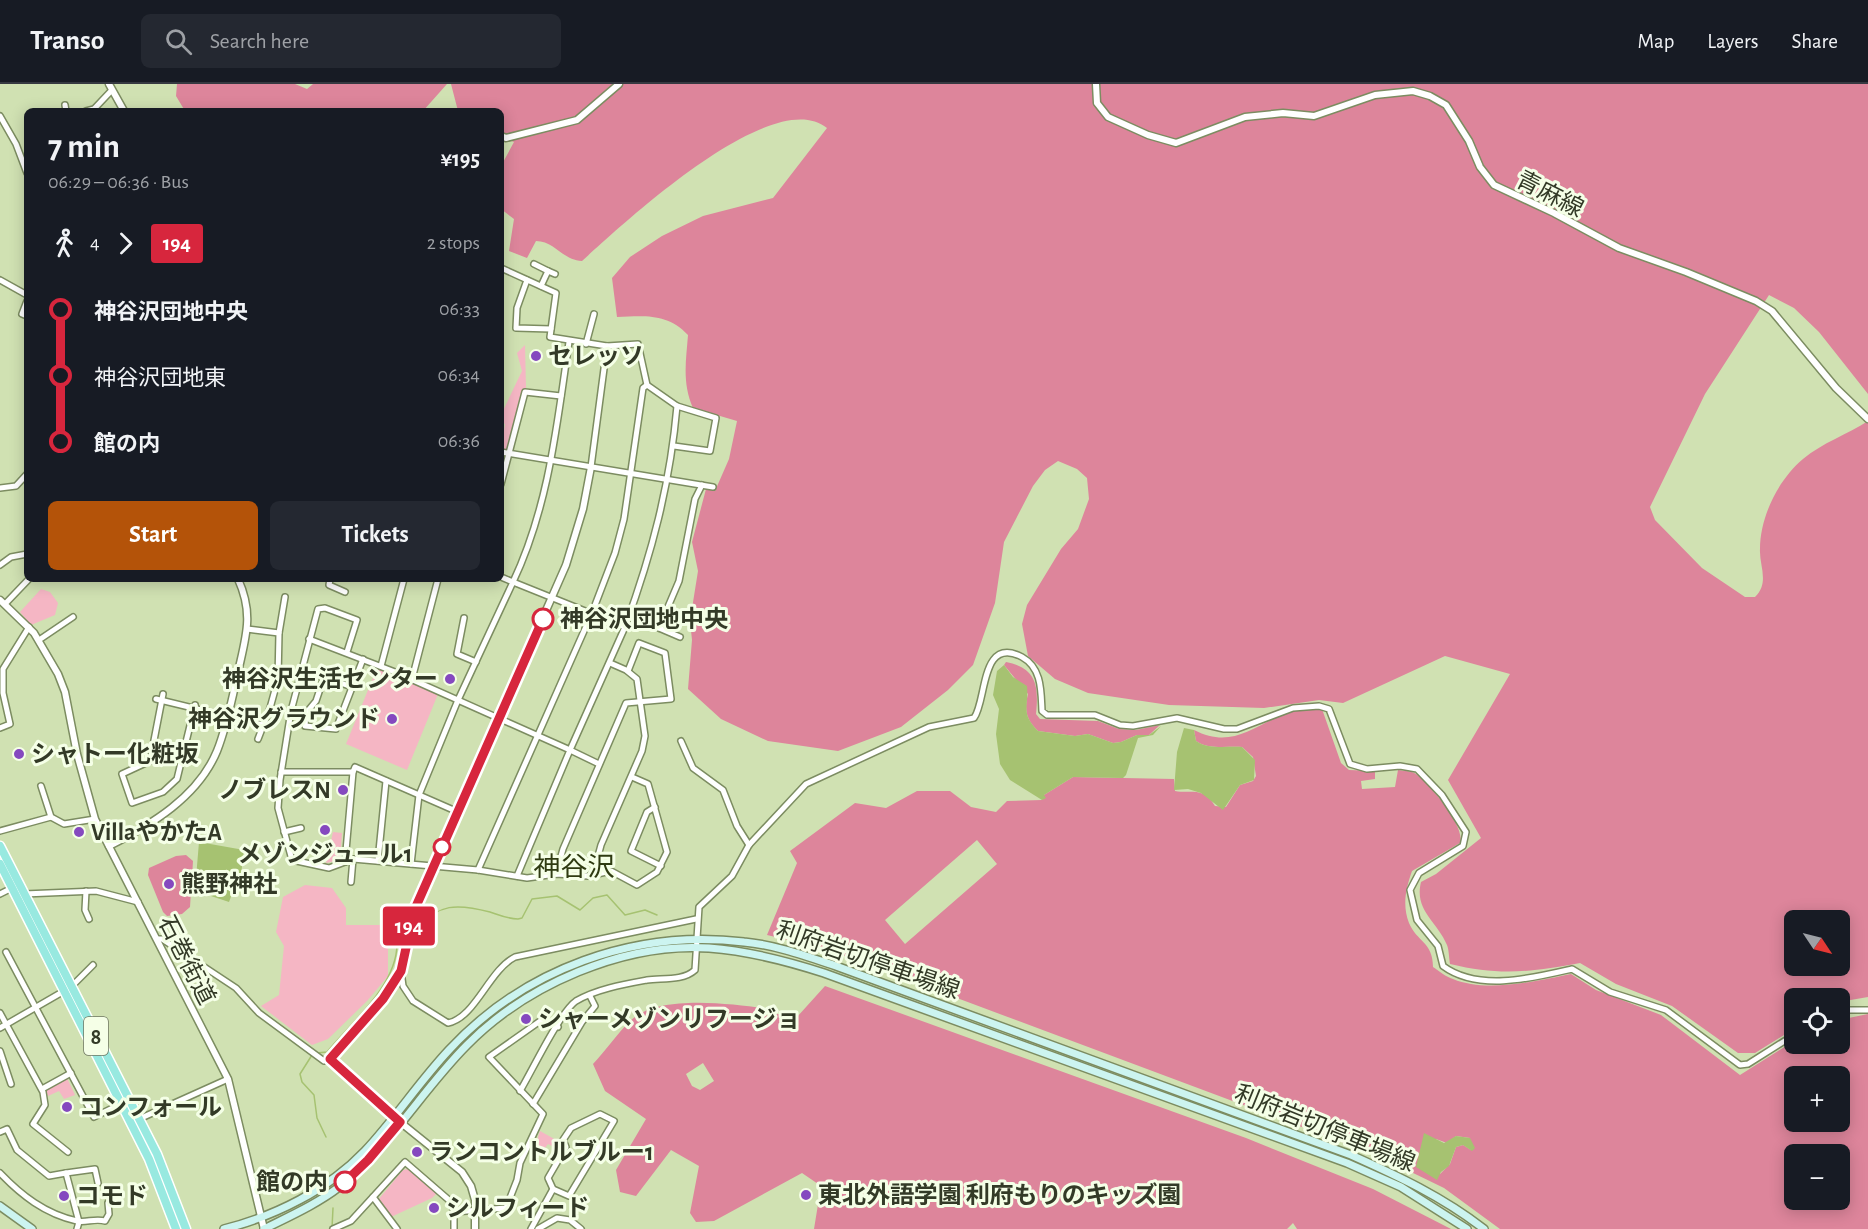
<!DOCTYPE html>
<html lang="en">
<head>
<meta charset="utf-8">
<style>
	:root { --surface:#171b24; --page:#242831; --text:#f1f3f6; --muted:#9ea1a6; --line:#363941; --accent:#b45309 }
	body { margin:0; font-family:"Alegreya Sans","Noto Sans JP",sans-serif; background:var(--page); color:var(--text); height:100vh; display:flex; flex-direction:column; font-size:22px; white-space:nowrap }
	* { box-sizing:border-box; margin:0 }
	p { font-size:20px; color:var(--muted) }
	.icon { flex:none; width:33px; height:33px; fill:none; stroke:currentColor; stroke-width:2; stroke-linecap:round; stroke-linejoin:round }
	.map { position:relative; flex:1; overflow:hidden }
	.side { position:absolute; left:24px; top:24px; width:480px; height:474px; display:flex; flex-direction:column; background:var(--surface); border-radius:9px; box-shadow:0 3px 15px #0003 }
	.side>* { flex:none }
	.badge { padding:0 12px; border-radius:4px; font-size:21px; line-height:39px }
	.needle { width:39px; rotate:125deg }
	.controls { position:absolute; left:1784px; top:826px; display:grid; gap:12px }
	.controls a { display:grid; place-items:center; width:66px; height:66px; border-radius:9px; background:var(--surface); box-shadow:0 3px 15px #0003; font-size:30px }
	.map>.badge { position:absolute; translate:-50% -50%; box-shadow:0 0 0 3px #fff }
	.legs { display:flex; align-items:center; gap:9px; height:66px; padding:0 24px; font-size:20px }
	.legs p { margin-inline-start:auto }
	.overview { display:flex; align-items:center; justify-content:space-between; height:102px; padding:0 24px }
	h1 { font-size:33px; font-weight:700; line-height:45px }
	.cta { display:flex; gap:12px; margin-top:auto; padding:12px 24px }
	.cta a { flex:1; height:69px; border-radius:9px; background:var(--accent); color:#fff; font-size:24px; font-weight:700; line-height:69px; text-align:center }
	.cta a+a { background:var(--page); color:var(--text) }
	ul { padding:0 24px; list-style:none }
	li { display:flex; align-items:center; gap:21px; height:66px; font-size:22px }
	li i { display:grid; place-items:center; width:9px; height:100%; margin:0 8px; background:currentColor }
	li i::after { content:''; width:15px; height:15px; margin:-8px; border:4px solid; border-radius:50%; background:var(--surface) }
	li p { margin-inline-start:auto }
	li:first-child i { background:linear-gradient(#0000 50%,currentColor 0) }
	li:last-child i { background:linear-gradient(currentColor 50%,#0000 0) }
	header { display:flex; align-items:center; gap:36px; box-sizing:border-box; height:84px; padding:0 30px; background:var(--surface); border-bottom:2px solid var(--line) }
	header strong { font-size:28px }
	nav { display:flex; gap:33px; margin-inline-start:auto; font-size:21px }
	.search { width:420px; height:54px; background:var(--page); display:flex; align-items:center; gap:15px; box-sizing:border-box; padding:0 21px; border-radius:9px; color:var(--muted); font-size:22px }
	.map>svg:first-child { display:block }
</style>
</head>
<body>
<header>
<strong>Transo</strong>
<div class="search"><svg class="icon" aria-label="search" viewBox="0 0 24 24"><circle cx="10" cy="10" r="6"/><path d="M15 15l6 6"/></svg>Search here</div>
<nav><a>Map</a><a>Layers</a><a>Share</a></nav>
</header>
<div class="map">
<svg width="1868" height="1145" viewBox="0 0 1868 1145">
	<rect width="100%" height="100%" fill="#d0e1b2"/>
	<!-- green -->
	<g fill="#f5b6c4">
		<path d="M525 261 526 304 521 309 507 366 501 365 505 340 501 338V331L522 287 517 269Z"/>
		<path d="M41 505 50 508 58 519 55 531 31 541 20 528Z"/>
		<path d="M377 584 438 610 407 686 346 660Z"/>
		<path d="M333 748 342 749 340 776 326 779Z"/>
		<path d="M305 801 332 804 346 824V841H388V892L367 917 328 955 312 961 261 922 279 911 284 862 276 848 283 813Z"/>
		<path d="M67 994 75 1011 64 1015 59 1007 48 1012 46 1006Z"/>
		<path d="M540 1047 558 1057 560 1066 548 1060 539 1072H532Z"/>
		<path d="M408 1085 437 1109 432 1114 391 1133 378 1116 403 1086Z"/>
	</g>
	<!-- forest -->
	<g fill="#dd859b" fill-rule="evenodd">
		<path d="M177 0H295L307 5 313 0H447L423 27H185L176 12Z"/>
		<path d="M451 0H1868V310L1819 248 1794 224 1769 211 1705 310 1650 423 1655 436 1702 484 1745 513H1755C1770 498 1759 482 1760 465 1760 432 1779 395 1803 375 1822 359 1848 350 1868 337V913L1839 918V915H1794V945L1755 969H1738L1672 922 1616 900 1580 879C1530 888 1500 892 1450 880 1449 874 1449 866 1447 861 1437 837 1414 827 1421 798L1436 790 1481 754 1448 696 1510 590 1445 572 1343 619 1319 616 1264 624 1169 621 1088 609 1055 595 1028 572 1022 540 1027 521 1061 465 1078 445 1089 415 1087 394 1077 385 1058 377 1045 386 1033 402 1004 458 995 519 973 581 948 606 901 643 838 667 768 657 721 635 688 605 692 556 690 537 698 487 692 458 706 405 715 407 729 375 737 337 693 324C682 299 686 277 688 251 667 229 645 232 617 233L612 194 630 173 662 152 703 132 773 114 827 44C772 0 623 140 582 177 562 176 555 157 536 157L527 174 509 167 514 135 501 125V82L514 58 501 53V27H458ZM1794 837H1839V882H1794Z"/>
		<path d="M1006 578C1036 584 1039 601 1036 630L1040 635 1098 637 1119 645 1136 646 1160 641 1149 651H1137L1121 658 1113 659 1088 650 1075 652 1038 647C1026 635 1024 626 1028 610L1004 581Z"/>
		<path d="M1322 625 1341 679 1349 686 1375 687V695L1361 697 1362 705 1395 703 1398 686C1404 687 1412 687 1416 690 1430 700 1466 743 1460 759L1412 787C1406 804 1402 821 1409 839 1417 858 1433 858 1433 883 1439 887 1446 893 1453 895 1486 909 1537 897 1571 890L1596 906 1661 931 1740 991 1794 957V960H1839V936L1868 930V1145H1500L1444 1104 1374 1070 826 865 767 851 797 779 790 767 855 719 886 724 917 707H950L971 723 996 728 1007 717 1042 716 1044 711 1073 693 1174 695 1175 707C1191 710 1203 702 1215 722L1226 723 1240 701 1253 697 1256 692 1253 673 1242 663C1227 662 1209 666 1196 657L1194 646C1233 666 1254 641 1289 628 1298 624 1312 625 1322 625ZM977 756 997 780 905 860 885 836ZM1794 993H1839V1038H1794ZM1456 1052 1470 1054 1471 1066 1463 1061 1456 1063 1450 1080 1440 1090 1418 1077 1421 1065 1436 1055 1447 1059ZM1794 1071H1839V1116H1794Z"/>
		<path d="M186 771 193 777 190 823 182 830 167 832 163 828 148 791 149 784 176 772Z"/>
		<path d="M825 902 1246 1054 1373 1105 1451 1145H1297L1293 1139 1287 1145H814L821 1102 802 1089 714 1137 696 1138 690 1129 699 1082 671 1066 636 1112 620 1108 616 1086 646 1035 605 1007 593 980C606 966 617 950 630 937 658 910 728 920 763 924V932L778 930 797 933ZM703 979 714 997 700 1006 692 1002 686 990Z"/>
	</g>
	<!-- water -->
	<g fill="#a6c271">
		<path d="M1004 581 1013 593 1027 602C1029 623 1020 629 1038 647L1075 652 1088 650 1113 659 1121 658 1137 651H1149L1161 642 1153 651 1138 654 1126 691 1123 694 1073 693 1044 711 1046 714 1042 716 1010 696 1000 680 996 650 999 625 993 611 997 587Z"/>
		<path d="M1184 644 1194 646 1196 657C1209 666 1227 662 1242 663L1255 676 1254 696 1240 701 1223 726 1201 709 1188 705 1174 706 1177 668Z"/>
		<path d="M199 758 244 766 240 799H236L229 818 205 810 204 806 202 809 195 806Z"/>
		<path d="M1424 1049 1444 1059 1456 1052 1470 1054 1475 1064 1472 1067 1463 1061 1456 1063 1449 1082 1441 1088 1437 1096 1416 1083Z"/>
	</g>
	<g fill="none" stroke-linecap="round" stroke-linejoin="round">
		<!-- stream -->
		<g stroke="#a6c271" stroke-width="1.5">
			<path d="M415 844C440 820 456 819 490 828 499 831 508 835 518 835L522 834 532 815 557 812 580 826 593 814 607 811 625 831 645 826 657 831"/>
			<path d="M316 969 327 968C352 938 397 901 397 860"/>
			<path d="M312 971 300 990 302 998 314 1011 317 1034 326 1053"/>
			<path d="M332 1144 333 1124"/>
		</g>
		<!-- minor casing -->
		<g stroke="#7c8c61" stroke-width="8">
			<g id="minor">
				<path d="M65 21 66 27"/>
				<path d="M86 27 94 25 112 6"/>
				<path d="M0 32 16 60 27 89"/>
				<path d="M534 180 548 187"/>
				<path d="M501 184 556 209 550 253 607 262 638 260 647 301 677 322C670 401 652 469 625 543"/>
				<path d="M0 196 27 211"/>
				<path d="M527 196 517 224 516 244 551 245"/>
				<path d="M541 202 548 187 555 190"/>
				<path d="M27 217 22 230 27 232"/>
				<path d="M586 260 594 230"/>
				<path d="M674 362 710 367 716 334 677 322"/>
				<path d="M501 368 713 403"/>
				<path d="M591 383 607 262"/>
				<path d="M501 400 525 308 561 312"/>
				<path d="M0 404 16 402 27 390"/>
				<path d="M0 481 11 473 27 470"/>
				<path d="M501 493 513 498C549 422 557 340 569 258"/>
				<path d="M330 495 329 501 345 508"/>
				<path d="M5 520 28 496"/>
				<path d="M630 531 659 544"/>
				<path d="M464 534 457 570 476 578"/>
				<path d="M247 545 279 549"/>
				<path d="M680 553 659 544 679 497 695 415 702 401"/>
				<path d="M309 555 395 588 570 666 517 792"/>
				<path d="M39 556 73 533"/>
				<path d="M347 568 357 536 325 524 318 525 291 627 280 696 278 724 292 776 329 784 353 775 478 786 527 794 556 790 588 792 611 787 637 801 657 788 667 768 648 700 632 693"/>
				<path d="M381 582 404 495"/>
				<path d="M301 585 352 603"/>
				<path d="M324 593 316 617 306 629 305 642 336 645 363 575"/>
				<path d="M412 595 438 495"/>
				<path d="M163 610 150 677 122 690 132 719 163 708 177 695 195 621"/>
				<path d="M156 615 263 641"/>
				<path d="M0 644 10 640 3 609V585L29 543"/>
				<path d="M258 655 270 624 278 595 279 549 285 513"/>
				<path d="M681 657 693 684 723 706 737 742 749 761"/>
				<path d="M281 688H353L345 778"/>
				<path d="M353 688 355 683 458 728"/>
				<path d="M41 702 51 733 64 740 95 735"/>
				<path d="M655 723 647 728 631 767 661 782"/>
				<path d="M0 747 51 733"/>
				<path d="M284 748 301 744"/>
				<path d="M378 777 386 697"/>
				<path d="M411 780 419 711 458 616 513 498 625 543 570 666 599 680"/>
				<path d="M478 786 592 529 615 469 624 435 643 304 647 301"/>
				<path d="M556 790 563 765 626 619 671 615 665 569 639 559 628 587"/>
				<path d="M593 791 601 761 642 667 645 652 637 595 626 586 610 579"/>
				<path d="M351 798 353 775"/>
				<path d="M86 807 85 826 89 835"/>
				<path d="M0 810 12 804"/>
				<path d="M24 810 96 807 138 818"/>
				<path d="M157 855H162L236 904 259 929 324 977 330 975"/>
				<path d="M6 868 94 1033 121 1020"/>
				<path d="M401 887 403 902 413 917 448 939C475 934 489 886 515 873L696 835"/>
				<path d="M1839 926H1868"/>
				<path d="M0 929 43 1008 45 1021 33 1040 68 1068"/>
				<path d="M0 944 71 903 93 881"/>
				<path d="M0 967 11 1000"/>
				<path d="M42 1005 71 989"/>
				<path d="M520 1007C532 987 560 928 576 917 596 905 625 900 647 896 663 894 683 897 695 886L699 823 732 792 749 761 806 700 929 643 974 634C987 617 980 551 1022 573 1042 584 1041 607 1042 627L1047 631H1095L1120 641 1133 642 1177 634 1224 645H1237L1293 624 1319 622 1329 625 1350 680 1367 685 1400 682 1417 685 1442 711 1466 748 1463 762 1419 789 1410 806 1417 836 1438 862 1443 882C1478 908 1533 894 1572 885L1610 908 1666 926 1740 981 1748 980 1794 951"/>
				<path d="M533 1020 582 938 595 922 590 912"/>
				<path d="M600 1030 614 1037 569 1112 553 1105 548 1094 566 1063 563 1056 571 1044Z"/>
				<path d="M139 1035 228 995"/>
				<path d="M0 1048 7 1045 17 1066 49 1092 66 1089 79 1138 77 1145"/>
				<path d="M0 1089C21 1111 45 1130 77 1137 86 1139 95 1134 105 1137L109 1130 108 1119"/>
				<path d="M66 1089 95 1085 98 1099"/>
				<path d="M373 1113 397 1145"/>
				<path d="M454 1128 506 1124 517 1096 520 1079 543 1030 489 973 543 935 558 943"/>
				<path d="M333 1145 351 1137 405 1078 450 1117 454 1128V1145"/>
				<path d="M531 1145 553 1105"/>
				<path d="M538 1145 557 1134 570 1136 581 1145"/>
			</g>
		</g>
		<!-- tertiary casing -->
		<g stroke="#7c8c61" stroke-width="9">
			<g id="tertiary">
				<path d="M109 0 124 27"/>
				<path d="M1096 0 1097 19 1108 33 1148 51 1176 59 1245 33 1283 29 1314 32 1375 11 1413 7 1430 12 1446 21 1469 57 1480 83 1494 101 1554 129 1619 164 1686 188 1756 217 1772 227 1836 304 1868 335"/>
				<path d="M501 52 506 54 577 36 619 0"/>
				<path d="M0 516 34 549 58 590 65 608 77 670 95 735 228 995 264 1145"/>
				<path d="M109 762C151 741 198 713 217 667 227 642 232 615 238 588 246 552 254 530 238 495"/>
				<path d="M475 1145V1116L471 1102 462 1088 400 1038 330 975 383 915 396 897 401 887 414 827 566 481 583 425 591 383"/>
			</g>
		</g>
		<!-- secondary casing -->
		<g stroke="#7c8c61" stroke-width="10">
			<g id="secondary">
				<path d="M0 1122 32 1145"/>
				<path d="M224 1145C275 1132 328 1106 365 1067 395 1035 419 998 449 966 524 885 634 845 744 858 776 861 806 872 836 882L1351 1071C1398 1092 1443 1113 1484 1145"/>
				<path d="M264 1145C290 1132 317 1120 339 1103 390 1063 422 1006 467 961 526 901 624 858 709 864 749 867 787 877 824 889L1347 1079 1401 1103 1467 1145"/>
			</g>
		</g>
		<!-- primary casing -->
		<g stroke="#fff" stroke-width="11">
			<g id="primary">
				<path d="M0 762 157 1070 186 1145"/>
				<path d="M0 780 149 1075 176 1145"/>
			</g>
		</g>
		<!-- minor -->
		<use href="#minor" stroke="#fff" stroke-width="5"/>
		<!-- tertiary -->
		<use href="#tertiary" stroke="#fff" stroke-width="6"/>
		<!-- secondary -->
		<use href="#secondary" stroke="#ccf4f0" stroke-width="7"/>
		<!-- primary -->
		<use href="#primary" stroke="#98e9e0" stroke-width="8"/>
	</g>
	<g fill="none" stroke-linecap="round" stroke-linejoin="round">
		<!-- line-1 casing -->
		<g stroke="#fff" stroke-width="14">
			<path id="line-1" d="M345 1098 368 1076 400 1038 330 975 383 915 401 887 414 827 543 535"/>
		</g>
		<!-- line-1 -->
		<use href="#line-1" stroke="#d7263d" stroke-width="9"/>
	</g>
	<!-- markers -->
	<g fill="#8549bf" stroke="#f5ffe7" stroke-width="2">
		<circle cx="536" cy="272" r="6"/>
		<circle cx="450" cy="595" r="6"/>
		<circle cx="392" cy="635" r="6"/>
		<circle cx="19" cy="670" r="6"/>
		<circle cx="343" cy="706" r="6"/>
		<circle cx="325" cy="746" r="6"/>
		<circle cx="79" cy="748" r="6"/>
		<circle cx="169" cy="800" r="6"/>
		<circle cx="526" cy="935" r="6"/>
		<circle cx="67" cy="1023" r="6"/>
		<circle cx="417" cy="1068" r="6"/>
		<circle cx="806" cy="1111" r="6"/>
		<circle cx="64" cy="1112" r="6"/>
		<circle cx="434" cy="1124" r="6"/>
	</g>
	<g fill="#fff" stroke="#d7263d" stroke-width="3">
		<circle cx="543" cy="535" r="10"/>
		<circle cx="442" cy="763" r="8"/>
		<circle cx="345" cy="1098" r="10"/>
	</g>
	<g text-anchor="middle" stroke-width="6" stroke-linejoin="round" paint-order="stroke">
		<!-- shield labels -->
		<rect fill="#f5ffe7" stroke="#6d7561" stroke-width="1.5" x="84" y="933" width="24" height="38" rx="4.5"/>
		<g font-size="22" font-weight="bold" fill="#333a27">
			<text x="96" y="960">8</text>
		</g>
		<!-- street labels -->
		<g font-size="24" fill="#333a27" stroke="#f5ffe7">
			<text transform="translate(1550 110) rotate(27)" y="8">青麻線</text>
			<text transform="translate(187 876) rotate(63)" y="8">石巻街道</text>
			<text transform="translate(868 876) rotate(19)" y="8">利府岩切停車場線</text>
			<text transform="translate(1325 1044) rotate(22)" y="8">利府岩切停車場線</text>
		</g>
		<!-- poi labels -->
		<g font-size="24" font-weight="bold" fill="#333a27" stroke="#f5ffe7" text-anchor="start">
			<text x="548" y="280">セレッソ</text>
			<text x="438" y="603" text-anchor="end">神谷沢生活センター</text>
			<text x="380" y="643" text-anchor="end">神谷沢グラウンド</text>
			<text x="31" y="678">シャトー化粧坂</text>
			<text x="331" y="714" text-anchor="end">ノブレスN</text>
			<text x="91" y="756">VillaやかたA</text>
			<text x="325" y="778" text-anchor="middle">メゾンジュール1</text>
			<text x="181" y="808">熊野神社</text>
			<text x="538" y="943">シャーメゾンリフージョ</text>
			<text x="79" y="1031">コンフォール</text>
			<text x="429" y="1076">ランコントルブルー1</text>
			<text x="818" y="1119">東北外語学園 利府もりのキッズ園</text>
			<text x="76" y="1120">コモド</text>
			<text x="446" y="1132">シルフィード</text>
		</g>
		<!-- stop labels -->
		<g font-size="24" font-weight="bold" fill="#333a27" stroke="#f5ffe7" text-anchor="start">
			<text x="560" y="543">神谷沢団地中央</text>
			<text x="328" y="1106" text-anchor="end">館の内</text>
		</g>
		<!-- quarter labels -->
		<g font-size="27" fill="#2f3b12" stroke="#f5ffe7">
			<text x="574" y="792">神谷沢</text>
		</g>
	</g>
</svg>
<div class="controls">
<a><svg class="needle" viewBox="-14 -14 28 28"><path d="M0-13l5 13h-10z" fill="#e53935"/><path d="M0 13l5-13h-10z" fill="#9ea1a6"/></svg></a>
<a><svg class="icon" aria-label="locate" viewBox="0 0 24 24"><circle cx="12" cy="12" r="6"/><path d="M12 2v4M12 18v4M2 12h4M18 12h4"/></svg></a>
<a>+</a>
<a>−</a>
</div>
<b class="badge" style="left:409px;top:842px;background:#d7263d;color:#fff">194</b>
<section class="side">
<div class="overview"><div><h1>7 min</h1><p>06:29 – 06:36 · Bus</p></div><b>¥195</b></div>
<div class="legs"><svg class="icon" aria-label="walk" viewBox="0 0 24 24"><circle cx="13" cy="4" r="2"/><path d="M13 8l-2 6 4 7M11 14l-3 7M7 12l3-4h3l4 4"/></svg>4<svg class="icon" aria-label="forward" viewBox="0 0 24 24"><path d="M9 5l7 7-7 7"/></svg><b class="badge" style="background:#d7263d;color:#fff">194</b><p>2 stops</p></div>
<ul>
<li><i style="color:#d7263d"></i><b>神谷沢団地中央</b><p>06:33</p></li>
<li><i style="color:#d7263d"></i><span>神谷沢団地東</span><p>06:34</p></li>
<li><i style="color:#d7263d"></i><b>館の内</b><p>06:36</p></li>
</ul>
<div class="cta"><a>Start</a><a>Tickets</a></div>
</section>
</div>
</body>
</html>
